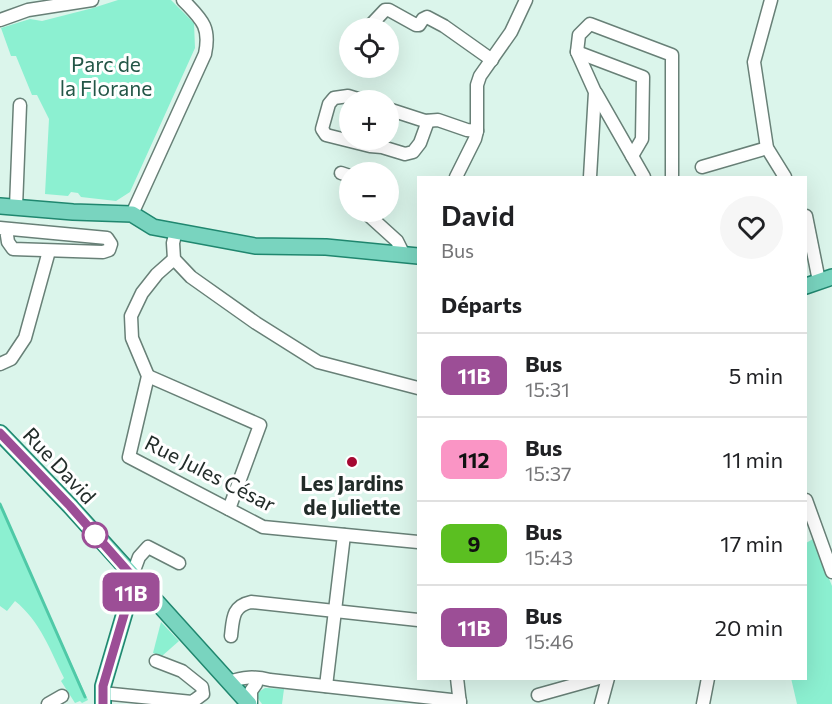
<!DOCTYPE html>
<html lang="fr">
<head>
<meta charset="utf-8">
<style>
	:root { --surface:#fff; --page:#f6f6f6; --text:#202124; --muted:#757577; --line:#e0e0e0 }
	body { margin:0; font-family:Commissioner,sans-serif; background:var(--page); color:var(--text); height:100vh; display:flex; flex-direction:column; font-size:22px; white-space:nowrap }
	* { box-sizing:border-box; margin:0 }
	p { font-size:20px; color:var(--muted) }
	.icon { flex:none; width:33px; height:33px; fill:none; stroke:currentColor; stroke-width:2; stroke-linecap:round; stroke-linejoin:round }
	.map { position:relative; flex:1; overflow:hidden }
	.panel { position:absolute; left:417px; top:176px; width:390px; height:504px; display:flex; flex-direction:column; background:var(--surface); border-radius:0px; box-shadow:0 6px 24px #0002 }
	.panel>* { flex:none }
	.badge { padding:0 12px; border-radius:9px; font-size:21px; line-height:39px }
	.buttons { position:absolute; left:339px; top:18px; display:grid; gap:12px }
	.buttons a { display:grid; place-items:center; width:60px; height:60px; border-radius:50%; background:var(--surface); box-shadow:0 6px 24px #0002; font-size:30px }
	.map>.badge { position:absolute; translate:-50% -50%; box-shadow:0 0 0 3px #fff }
	h2 { padding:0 24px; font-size:22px; line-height:54px }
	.round { display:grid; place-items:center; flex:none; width:63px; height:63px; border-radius:32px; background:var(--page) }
	.overview { display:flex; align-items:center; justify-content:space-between; height:102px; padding:0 24px }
	h1 { font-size:28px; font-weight:600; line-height:45px }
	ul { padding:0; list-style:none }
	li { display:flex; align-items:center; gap:18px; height:84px; padding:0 24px; border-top:2px solid var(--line) }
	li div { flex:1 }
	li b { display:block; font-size:22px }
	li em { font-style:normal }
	li .badge { min-width:66px; font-weight:700; text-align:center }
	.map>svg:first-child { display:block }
</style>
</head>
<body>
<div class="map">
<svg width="832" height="704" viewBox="0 0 832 704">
	<rect width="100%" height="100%" fill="#dbf5eb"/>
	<!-- green -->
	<g fill="#8cf0d1">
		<path d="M118 0H171L194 23 195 48 130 192 116 201 81 197 78 193 71 192 68 196 45 194 49 119 37 95H32L16 56H11L1 28 30 19 42 21 93 8Z"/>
		<path d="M0 506 88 700 82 703 80 701 75 703 61 681 64 678C50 650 40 621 15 601L7 611 0 606Z"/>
		<path d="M813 539 832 586V704H797L791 678H806V543Z"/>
		<path d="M161 622 179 641 162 656 153 653Z"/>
		<path d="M265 688 284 689 282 704H262L257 697V693Z"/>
	</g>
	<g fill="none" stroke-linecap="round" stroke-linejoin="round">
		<!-- stream -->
		<path stroke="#4fc9a7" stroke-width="3" d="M0 504 85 697"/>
		<!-- minor casing -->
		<g stroke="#688077" stroke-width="15">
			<g id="minor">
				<path d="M771 0 754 62 767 148 785 177"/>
				<path d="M0 20 28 10 92 0"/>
				<path d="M368 28 385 10H389L416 25H419L423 19 427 17 444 26 492 60"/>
				<path d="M577 52 643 77 642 139 632 156"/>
				<path d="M596 93 644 177"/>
				<path d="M361 100 348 96 334 98 329 104 322 129 326 135 370 146 382 147 405 154 413 152 420 143 428 121"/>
				<path d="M388 109 425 121 438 120 467 130 477 131"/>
				<path d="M702 167 767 148"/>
				<path d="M341 173 350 176"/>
				<path d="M456 177 475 139 477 131V85L480 76 511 32 526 0"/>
				<path d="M590 177 595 92 577 52 579 35 590 24 672 55V177"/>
				<path d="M16 207 20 105"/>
				<path d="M365 212 397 241 403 253"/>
				<path d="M132 214 205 54C211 26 201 19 183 0"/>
				<path d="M806 216 819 281"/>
				<path d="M0 228 107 238 111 244 109 250 103 252 13 249 8 242 6 229"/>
				<path d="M176 231 173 243 174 259 191 277 256 323 318 362 418 388"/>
				<path d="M174 259 157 274 142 293 131 316 132 338 148 376 129 457 263 527 418 542"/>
				<path d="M0 364 11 359 25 338 49 251"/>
				<path d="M148 376 260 425 229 509"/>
				<path d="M806 500 832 572"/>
				<path d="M132 576 139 557 148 547 179 563"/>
				<path d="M231 636C233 619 232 606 251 602L418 620"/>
				<path d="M457 678 460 704"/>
				<path d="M229 682C243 677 254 676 270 680L460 701"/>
				<path d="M326 686 344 535"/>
				<path d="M102 693 192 702 203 694 202 687 182 671 156 661"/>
				<path d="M538 695 599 678"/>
				<path d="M48 704 62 696"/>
				<path d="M251 704V691L256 684"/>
				<path d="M601 704 608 678"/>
				<path d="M703 704 708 678"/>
			</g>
		</g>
		<!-- major casing -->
		<g stroke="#20876f" stroke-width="18">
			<g id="major">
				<path d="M0 206 73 212 132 214 153 227 255 246 326 247 418 256"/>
				<path d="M806 286 832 277"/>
				<path d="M0 433 70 506 249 704"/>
				<path d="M103 704V686L131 591 139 584"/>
			</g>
		</g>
		<!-- minor -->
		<use href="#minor" stroke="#fff" stroke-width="12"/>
		<!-- major -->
		<use href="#major" stroke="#79d4bf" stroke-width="15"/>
	</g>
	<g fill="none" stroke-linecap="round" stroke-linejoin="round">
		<!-- line casing -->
		<g stroke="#fff" stroke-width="14">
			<path id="line" d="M0 433 70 506 139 584 131 591 103 686V704"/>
		</g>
		<!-- line -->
		<use href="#line" stroke="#9c4e96" stroke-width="9"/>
	</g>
	<!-- markers -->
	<circle fill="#a50932" stroke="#fff" stroke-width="2" cx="352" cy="462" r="6"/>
	<circle fill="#fff" stroke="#9c4e96" stroke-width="3" cx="95" cy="535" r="12"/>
	<g text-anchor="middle" stroke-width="6" stroke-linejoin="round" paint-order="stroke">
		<!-- park labels -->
		<g font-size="21" fill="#235647" stroke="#fff">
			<text x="106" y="72">Parc de<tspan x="106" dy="24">la Florane</tspan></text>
		</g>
		<!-- street labels -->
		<g font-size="21" fill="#222c29" stroke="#fff">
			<text transform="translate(59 466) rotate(47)" y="7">Rue David</text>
			<text transform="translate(210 474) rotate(27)" y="7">Rue Jules César</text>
		</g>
		<!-- poi labels -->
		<g font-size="21" font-weight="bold" fill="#222c29" stroke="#fff">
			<text x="352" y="491">Les Jardins<tspan x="352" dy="24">de Juliette</tspan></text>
		</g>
	</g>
</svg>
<div class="buttons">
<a><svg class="icon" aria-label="locate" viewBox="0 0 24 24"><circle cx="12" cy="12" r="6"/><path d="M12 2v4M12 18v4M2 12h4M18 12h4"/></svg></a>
<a>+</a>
<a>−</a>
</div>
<b class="badge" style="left:131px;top:592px;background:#9c4e96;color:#fff">11B</b>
<section class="panel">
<div class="overview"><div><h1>David</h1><p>Bus</p></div><a class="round"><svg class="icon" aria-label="heart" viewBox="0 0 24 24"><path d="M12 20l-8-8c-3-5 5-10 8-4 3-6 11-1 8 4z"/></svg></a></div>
<h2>Départs</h2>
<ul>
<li><span class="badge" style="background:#9c4e96;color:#fff">11B</span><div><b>Bus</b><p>15:31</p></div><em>5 min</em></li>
<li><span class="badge" style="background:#fa95c5;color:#111">112</span><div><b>Bus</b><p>15:37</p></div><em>11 min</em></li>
<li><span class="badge" style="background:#5bbf21;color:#111">9</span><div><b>Bus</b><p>15:43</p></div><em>17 min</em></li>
<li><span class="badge" style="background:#9c4e96;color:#fff">11B</span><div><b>Bus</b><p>15:46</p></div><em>20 min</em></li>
</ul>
</section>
</div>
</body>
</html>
